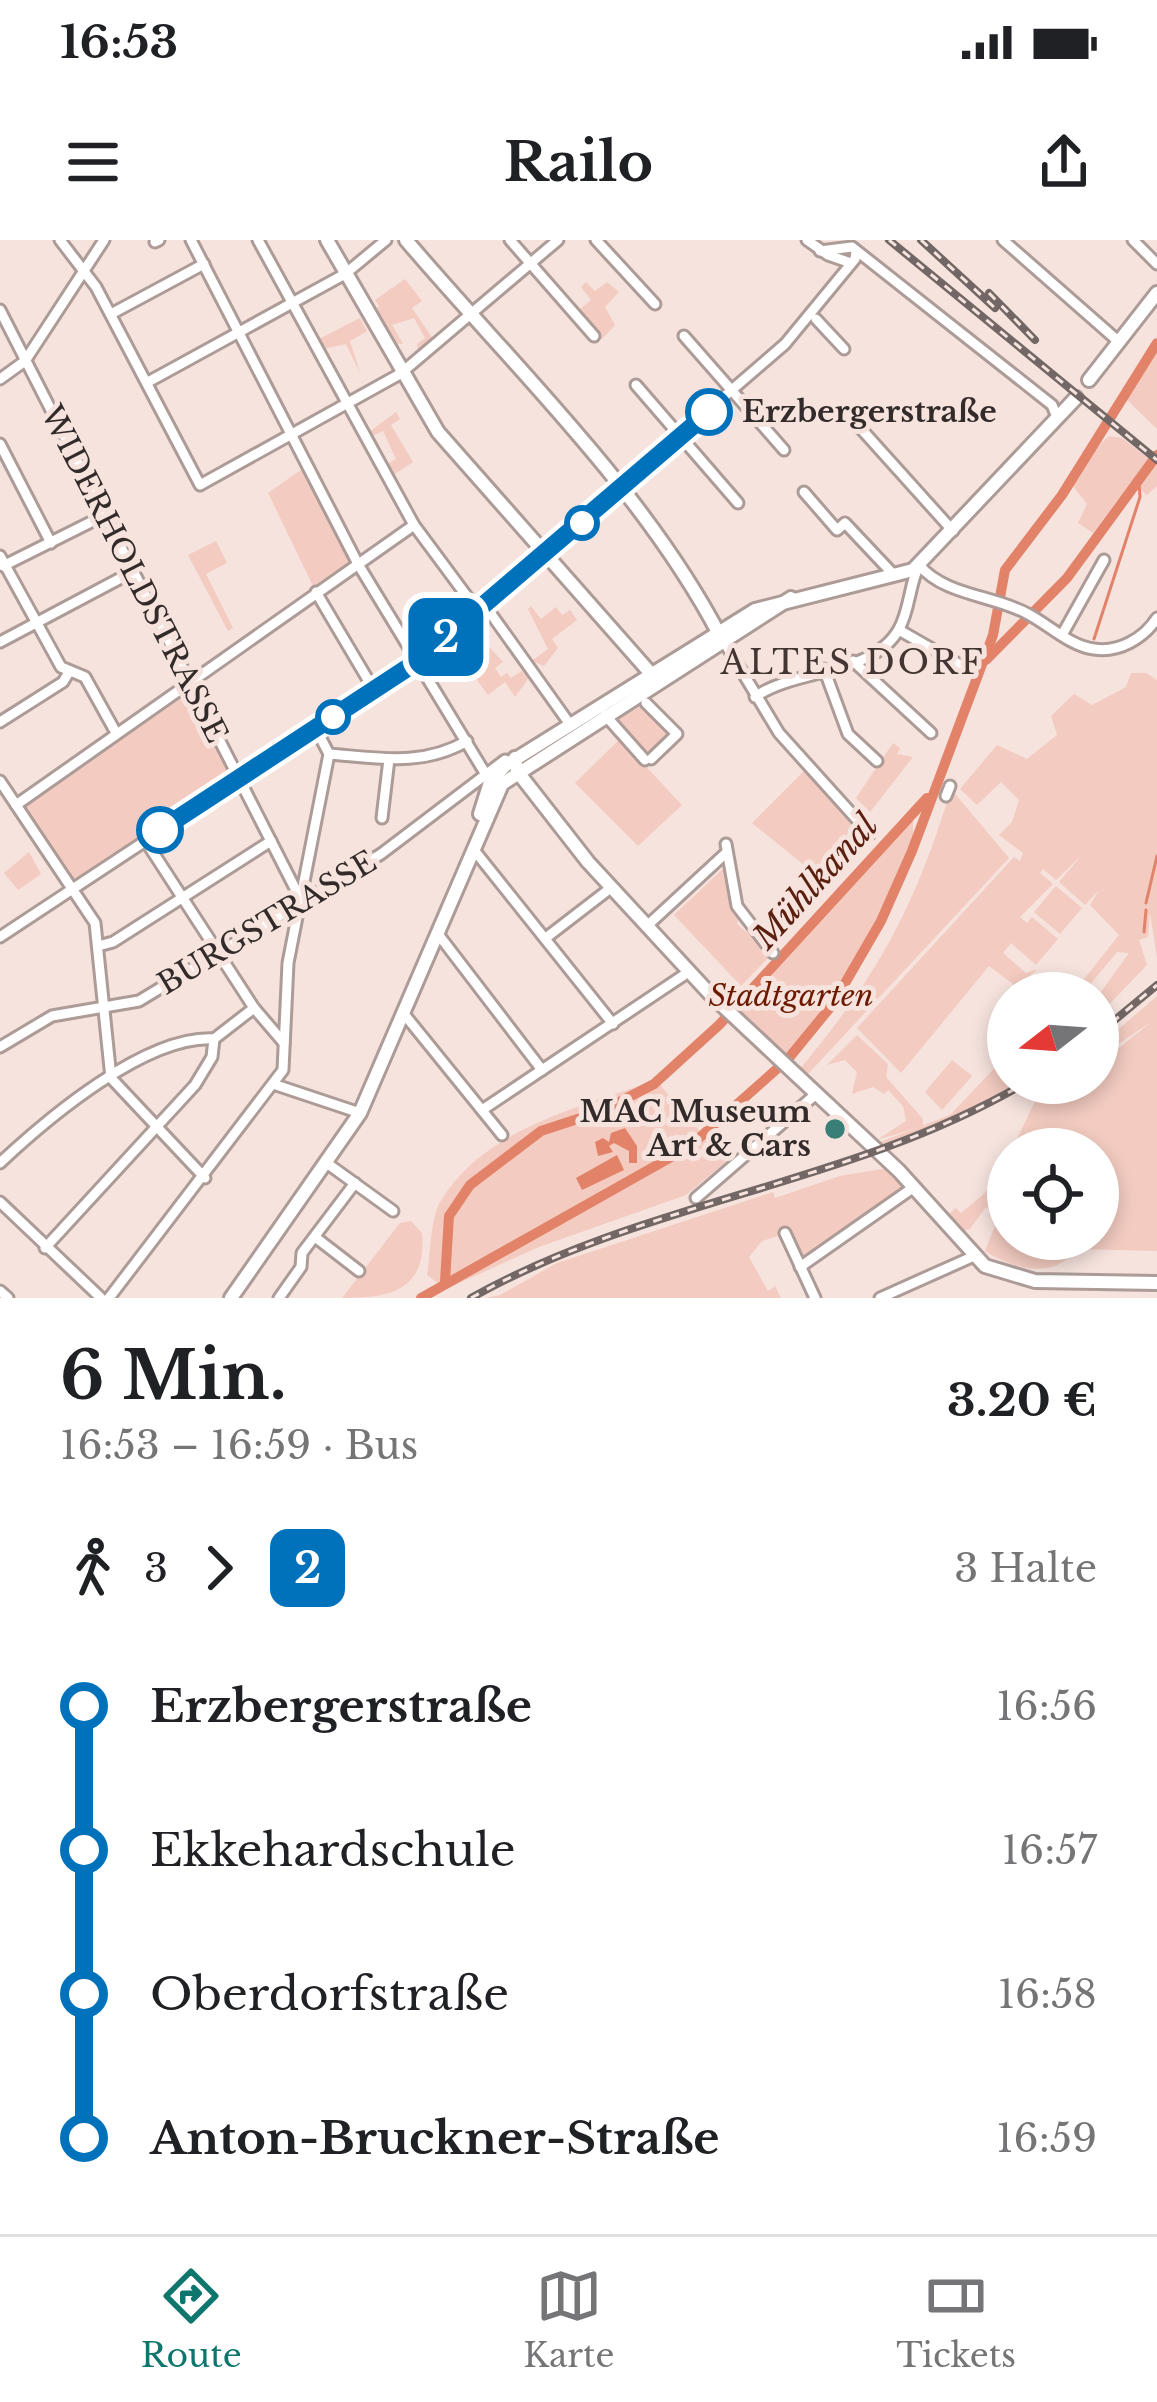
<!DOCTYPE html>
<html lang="de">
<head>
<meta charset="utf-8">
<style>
	:root { --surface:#fff; --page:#f6f6f6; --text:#202124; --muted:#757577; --line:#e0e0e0; --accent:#0f766e }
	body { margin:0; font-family:"Libre Baskerville",serif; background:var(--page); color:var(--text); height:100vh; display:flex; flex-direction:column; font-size:45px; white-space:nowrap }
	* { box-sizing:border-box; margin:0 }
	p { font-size:39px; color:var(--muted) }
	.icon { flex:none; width:66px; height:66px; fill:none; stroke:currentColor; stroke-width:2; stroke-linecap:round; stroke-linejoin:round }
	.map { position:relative; height:1058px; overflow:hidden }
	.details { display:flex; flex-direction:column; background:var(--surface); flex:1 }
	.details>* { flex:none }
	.badge { padding:0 24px; border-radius:18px; font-size:42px; line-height:78px }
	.needle { width:78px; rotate:253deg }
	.fabs { position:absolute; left:987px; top:732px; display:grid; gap:24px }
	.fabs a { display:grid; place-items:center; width:132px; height:132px; border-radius:50%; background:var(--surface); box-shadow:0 6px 18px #0003; font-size:60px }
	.map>.badge { position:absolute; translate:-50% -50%; box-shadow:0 0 0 6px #fff }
	.legs { display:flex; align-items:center; gap:18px; height:132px; padding:0 60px; font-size:39px }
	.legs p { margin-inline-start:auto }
	.head { display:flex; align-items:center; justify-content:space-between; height:204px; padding:0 60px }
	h1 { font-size:66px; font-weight:700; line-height:90px }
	ul { padding:0 60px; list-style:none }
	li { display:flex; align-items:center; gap:42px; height:144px; font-size:45px }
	li i { display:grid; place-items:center; width:18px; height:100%; margin:0 15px; background:currentColor }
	li i::after { content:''; width:30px; height:30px; margin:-15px; border:9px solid; border-radius:50%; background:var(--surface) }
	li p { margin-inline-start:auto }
	li:first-child i { background:linear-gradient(#0000 50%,currentColor 0) }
	li:last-child i { background:linear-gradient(currentColor 50%,#0000 0) }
	.status { display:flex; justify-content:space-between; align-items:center; height:84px; padding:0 60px; background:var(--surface); direction:ltr }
	.status svg { height:33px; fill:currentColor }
	header { display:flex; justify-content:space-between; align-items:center; height:156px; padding:0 60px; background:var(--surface); font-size:54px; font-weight:700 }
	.dock { display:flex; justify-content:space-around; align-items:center; height:168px; border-top:3px solid var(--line); background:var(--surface); font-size:33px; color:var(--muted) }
	.dock a { display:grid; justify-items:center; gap:6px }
	.dock .selected { color:var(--accent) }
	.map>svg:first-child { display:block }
</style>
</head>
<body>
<div class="status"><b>16:53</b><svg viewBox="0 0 49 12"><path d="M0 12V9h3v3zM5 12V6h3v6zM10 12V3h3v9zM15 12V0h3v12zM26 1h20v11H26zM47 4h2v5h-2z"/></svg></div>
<header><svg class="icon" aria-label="menu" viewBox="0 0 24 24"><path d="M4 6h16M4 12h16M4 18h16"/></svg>Railo<svg class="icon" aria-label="share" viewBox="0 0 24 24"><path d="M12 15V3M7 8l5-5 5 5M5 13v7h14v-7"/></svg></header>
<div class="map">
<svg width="1157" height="1058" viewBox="0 0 1157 1058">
	<rect width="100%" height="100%" fill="#f6e3de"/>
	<!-- green -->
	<g fill="#f3cbc0">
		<path d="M405 39 422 61 412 68 433 99 418 112 417 104 425 98 414 78 392 85 403 104 393 103 375 70 379 66 375 60Z"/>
		<path d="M586 42 595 51 607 42 619 52 605 67 615 85 602 99 579 70 591 60 581 47Z"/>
		<path d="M360 78 367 91 350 101 360 133 346 104 323 109 317 100Z"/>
		<path d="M1157 103V189L1122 155Z"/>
		<path d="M396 172 400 179 391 185 413 222 392 236 385 225 396 219 383 191 372 196 369 192Z"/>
		<path d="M1109 196 1122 198 1157 225V246L1147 255 1131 242 1093 293 1078 283 1087 264 1072 245 1092 212Z"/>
		<path d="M308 225 358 324 316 352 268 253Z"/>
		<path d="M216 301 227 323 206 334 233 388 228 391 188 315Z"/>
		<path d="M531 366 541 379 556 367 562 375 570 370 577 380 552 399 558 408 544 426 532 421 548 409 528 369Z"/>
		<path d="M472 389 503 422 495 428 501 437 507 433 511 438 522 431 528 439 515 457 505 442 488 455 461 418 476 406 468 392Z"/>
		<path d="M1131 433H1146L1157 440V718L1150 673 1148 697 1139 700 1147 725 1098 776V756L1129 713 1117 712 1083 753H1073L1119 695 1090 665 1099 650 1085 665 1059 642 1081 616 1056 640 1043 629 1040 633 1053 644 1020 677 1027 683 1032 677 1058 699 1036 725 1011 703 1003 713 1026 733 1038 729 1026 739 1043 753H1025L989 726 901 833 857 788 1014 617 1020 621 1023 613 999 595 1012 582 1019 560 1001 542 977 565 960 549 997 505 1027 519 1057 495 1051 476 1074 454 1092 465 1126 447Z"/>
		<path d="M188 442 238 539 71 651 16 565Z"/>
		<path d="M642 465 672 497 651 516 617 485 618 479Z"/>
		<path d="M620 499 682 565 638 606 575 543Z"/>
		<path d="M893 503 900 508 897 514 913 517 870 572 856 558Z"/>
		<path d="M806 529 869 596 826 643 752 583Z"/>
		<path d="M951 549 1009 618 807 835 800 829C879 734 915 667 951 549Z"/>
		<path d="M913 580V615L831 763 787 818 732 768 885 600Z"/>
		<path d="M29 612 41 634 18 650 4 633Z"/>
		<path d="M726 626 740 675 737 684 772 714 741 746 674 675Z"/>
		<path d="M1056 646 1082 668 1060 694 1034 672Z"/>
		<path d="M1157 756V1011L1076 1009C1055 1040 1015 1030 985 1011L999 976 986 967 970 989 958 991 946 976 956 968 961 973 985 953 1008 914V999H1098V909H1011C1042 858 1026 843 1098 843V825L1151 782 1108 811 1098 807Z"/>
		<path d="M857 795 888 824 886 837 923 879V886L877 900 906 881 903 866 888 850 884 854 873 847 852 854 857 832 845 820 827 825Z"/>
		<path d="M1008 814V843H1018L935 887 886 905 880 902 950 875Z"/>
		<path d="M952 820 972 836 942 870 925 852Z"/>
		<path d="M656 840 726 922 686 955 539 1007 446 1049 427 1035C431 1013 430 980 440 962 485 887 580 868 656 840Z"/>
		<path d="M888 928 909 951 800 1027 785 994 762 1001 749 1017 768 1051 775 1046 781 1058H485L500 1055 557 1023 773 952 775 958 840 936Z"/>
		<path d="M400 983 411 981 422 993C427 1052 388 1058 342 1058Z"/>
	</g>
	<!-- water -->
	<g fill="#e28369">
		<path d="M625 888 637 906V923H629V911L614 903 609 906 613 912 598 916 595 902 603 898 609 902 611 893Z"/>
		<path d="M617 915 624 930 582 950 576 938Z"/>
	</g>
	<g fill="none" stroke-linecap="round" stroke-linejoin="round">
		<!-- stream -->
		<g stroke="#e28369" stroke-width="3">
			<path d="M1094 399 1140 257 1139 243"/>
			<path d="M1146 663 1157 616"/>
			<path d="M1144 692 1146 670"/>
		</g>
		<!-- river -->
		<g stroke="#e28369" stroke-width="10">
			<path d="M986 420 1067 338 1157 215"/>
			<path d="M445 1041 449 976 470 945 541 891 602 871 654 844 719 785 927 558"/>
			<path d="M421 1058 689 907 788 819 833 764 881 681 912 611 993 395 1005 330 1062 255 1157 103"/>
		</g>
		<!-- minor casing -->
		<g stroke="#ac9b97" stroke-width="15">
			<g id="minor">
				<path d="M60 0 96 47 200 245 400 134 558 0"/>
				<path d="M191 0 358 324 485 533"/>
				<path d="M258 0 414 285 477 370"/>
				<path d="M510 0 594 96"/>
				<path d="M596 0 655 64"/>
				<path d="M807 0 828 15 851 23"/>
				<path d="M1003 0 1118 101"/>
				<path d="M1133 0 1157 24"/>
				<path d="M155 2 159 0"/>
				<path d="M820 11 852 7 1052 165 1057 177"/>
				<path d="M0 70 302 662"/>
				<path d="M111 74 204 24"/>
				<path d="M816 79 844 109"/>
				<path d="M684 96 784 210"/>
				<path d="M0 139 25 121 104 0"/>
				<path d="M148 142 345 34 386 0"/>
				<path d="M636 145 738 263"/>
				<path d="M855 182 953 291"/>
				<path d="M0 204 51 303"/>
				<path d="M804 252 837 290 845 283 894 335"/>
				<path d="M0 316 61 427 85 437 115 491"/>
				<path d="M3 326 105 275"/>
				<path d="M316 352 374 450"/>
				<path d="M484 364 569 483"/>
				<path d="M899 390 967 429"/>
				<path d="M1062 395 1104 320"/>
				<path d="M723 400 779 493 870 594"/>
				<path d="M0 402 134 331"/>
				<path d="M853 421 931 493"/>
				<path d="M824 429 848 494 877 521"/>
				<path d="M755 457C795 428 873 436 899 389 910 369 909 346 919 325 945 356 994 355 1028 374 1049 385 1070 406 1094 409 1119 413 1144 398 1157 378"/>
				<path d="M646 463 677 494 651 519"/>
				<path d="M605 475 645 520"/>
				<path d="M0 482 63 442 69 432"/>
				<path d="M316 489 329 514C379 518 422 527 467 501"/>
				<path d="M0 541 95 683 111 838 205 938"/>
				<path d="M946 556 950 546"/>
				<path d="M16 565 414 285"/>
				<path d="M382 578 389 519"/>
				<path d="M145 600 254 768 284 803"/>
				<path d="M726 604 737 666 773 713"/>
				<path d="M474 610 613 784"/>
				<path d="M648 685 726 613"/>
				<path d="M438 694 542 830"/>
				<path d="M0 697 418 421 785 104 855 19 856 11"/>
				<path d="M547 697 612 647"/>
				<path d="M98 706 113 702 271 601"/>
				<path d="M404 774 502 895"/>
				<path d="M0 807 52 776 139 761 381 614 505 520"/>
				<path d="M276 845 360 873"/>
				<path d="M482 870 690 731"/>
				<path d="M0 923C48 878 146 795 214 799"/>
				<path d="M328 924 393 971"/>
				<path d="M696 958 816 854"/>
				<path d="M0 962 101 1058"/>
				<path d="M785 993 815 1058"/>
				<path d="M315 997 359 1031"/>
				<path d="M45 1008 195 845 212 817 214 799 254 768"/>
				<path d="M800 1027 914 947"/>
				<path d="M0 1051 8 1058"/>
				<path d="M109 1058 283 830 288 723 329 514"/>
				<path d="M279 1058 301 1027 302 1013 355 943"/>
				<path d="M880 1058 974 1016"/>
			</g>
		</g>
		<!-- major casing -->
		<g stroke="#ac9b97" stroke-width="18">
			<g id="major">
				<path d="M327 0 438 192 653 436"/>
				<path d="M406 0C513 126 642 248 719 394"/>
				<path d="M1089 140 1157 53"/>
				<path d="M515 518 517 531 588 622 710 754 899 931 985 1026 1035 1041 1157 1043"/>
				<path d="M480 574 490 542 506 525 755 370 913 330 1076 158"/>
				<path d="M231 1058 360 873 502 544 791 358"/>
			</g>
		</g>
		<!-- minor -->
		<use href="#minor" stroke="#fff" stroke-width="9"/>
		<!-- major -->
		<use href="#major" stroke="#fff" stroke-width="12"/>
		<!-- rail casing -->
		<g stroke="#726764" stroke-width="8">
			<g id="rail">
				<path d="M889 0 1157 220"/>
				<path d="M921 0 995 68"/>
				<path d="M989 53 1035 100"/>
				<path d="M1098 794 1157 745"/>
				<path d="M471 1058C645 960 852 945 1025 843"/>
			</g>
		</g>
		<!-- rail -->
		<use href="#rail" stroke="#f6e3de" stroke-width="3" stroke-dasharray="9" stroke-linecap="butt"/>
	</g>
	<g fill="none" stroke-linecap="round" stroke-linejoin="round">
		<!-- line-1 casing -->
		<g stroke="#fff" stroke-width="27">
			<path id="line-1" d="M160 590 418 421 709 172"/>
		</g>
		<!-- line-1 -->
		<use href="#line-1" stroke="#0072bc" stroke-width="18"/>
	</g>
	<!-- markers -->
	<g fill="#fff" stroke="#0072bc" stroke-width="6">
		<circle cx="709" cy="172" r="21"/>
		<circle cx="582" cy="283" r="15"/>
		<circle cx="333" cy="477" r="15"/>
		<circle cx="160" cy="590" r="21"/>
	</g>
	<circle fill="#397f78" stroke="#f6e3de" stroke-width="4.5" cx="835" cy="889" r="12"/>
	<g text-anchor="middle" stroke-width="10" stroke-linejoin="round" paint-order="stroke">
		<!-- stop labels -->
		<g font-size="30" font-weight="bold" fill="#322b29" stroke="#f6e3de" text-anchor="start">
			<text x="742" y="182">Erzbergerstraße</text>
		</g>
		<!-- street labels -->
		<g font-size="30" fill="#322b29" stroke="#f6e3de">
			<text transform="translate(134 334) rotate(63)" y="10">WIDERHOLDSTRASSE</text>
			<text transform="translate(267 683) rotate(-31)" y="10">BURGSTRASSE</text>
		</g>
		<!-- park labels -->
		<g font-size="30" font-style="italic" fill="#6d1900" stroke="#f6e3de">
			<text x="791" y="766">Stadtgarten</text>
		</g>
		<!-- poi labels -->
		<g font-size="30" font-weight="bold" fill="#322b29" stroke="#f6e3de" text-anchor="end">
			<text x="811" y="882">MAC Museum<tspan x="811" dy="34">Art &amp; Cars</tspan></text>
		</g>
		<!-- neighbourhood labels -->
		<g font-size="33" letter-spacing="3" fill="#433532" stroke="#f6e3de">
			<text x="853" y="434">ALTES DORF</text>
		</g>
		<!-- water labels -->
		<g font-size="33" font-style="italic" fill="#5a1f0e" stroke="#f6e3de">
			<text transform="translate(815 641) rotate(-48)" y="12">Mühlkanal</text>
		</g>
	</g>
</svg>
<div class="fabs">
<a><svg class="needle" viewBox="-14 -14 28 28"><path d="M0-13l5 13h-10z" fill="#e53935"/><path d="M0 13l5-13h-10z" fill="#757577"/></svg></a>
<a><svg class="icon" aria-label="locate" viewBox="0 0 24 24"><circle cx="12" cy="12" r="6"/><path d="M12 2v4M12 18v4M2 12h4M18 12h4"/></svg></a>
</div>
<b class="badge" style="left:446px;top:397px;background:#0072bc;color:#fff">2</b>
</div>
<section class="details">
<div class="head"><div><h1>6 Min.</h1><p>16:53 – 16:59 · Bus</p></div><b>3.20 €</b></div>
<div class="legs"><svg class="icon" aria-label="walk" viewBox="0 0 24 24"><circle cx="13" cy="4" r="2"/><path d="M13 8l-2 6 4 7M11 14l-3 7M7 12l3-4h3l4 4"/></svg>3<svg class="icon" aria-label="forward" viewBox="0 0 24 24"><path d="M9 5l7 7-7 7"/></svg><b class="badge" style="background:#0072bc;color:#fff">2</b><p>3 Halte</p></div>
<ul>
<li><i style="color:#0072bc"></i><b>Erzbergerstraße</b><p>16:56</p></li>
<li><i style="color:#0072bc"></i><span>Ekkehardschule</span><p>16:57</p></li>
<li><i style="color:#0072bc"></i><span>Oberdorfstraße</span><p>16:58</p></li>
<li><i style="color:#0072bc"></i><b>Anton-Bruckner-Straße</b><p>16:59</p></li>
</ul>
</section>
<nav class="dock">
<a class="selected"><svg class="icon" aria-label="directions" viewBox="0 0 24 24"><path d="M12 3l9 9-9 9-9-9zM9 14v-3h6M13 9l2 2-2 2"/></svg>Route</a>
<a><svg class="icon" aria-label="map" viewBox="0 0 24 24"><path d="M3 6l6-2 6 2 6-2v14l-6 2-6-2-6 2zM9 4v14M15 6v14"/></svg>Karte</a>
<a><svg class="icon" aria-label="tickets" viewBox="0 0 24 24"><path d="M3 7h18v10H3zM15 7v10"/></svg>Tickets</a>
</nav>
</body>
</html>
